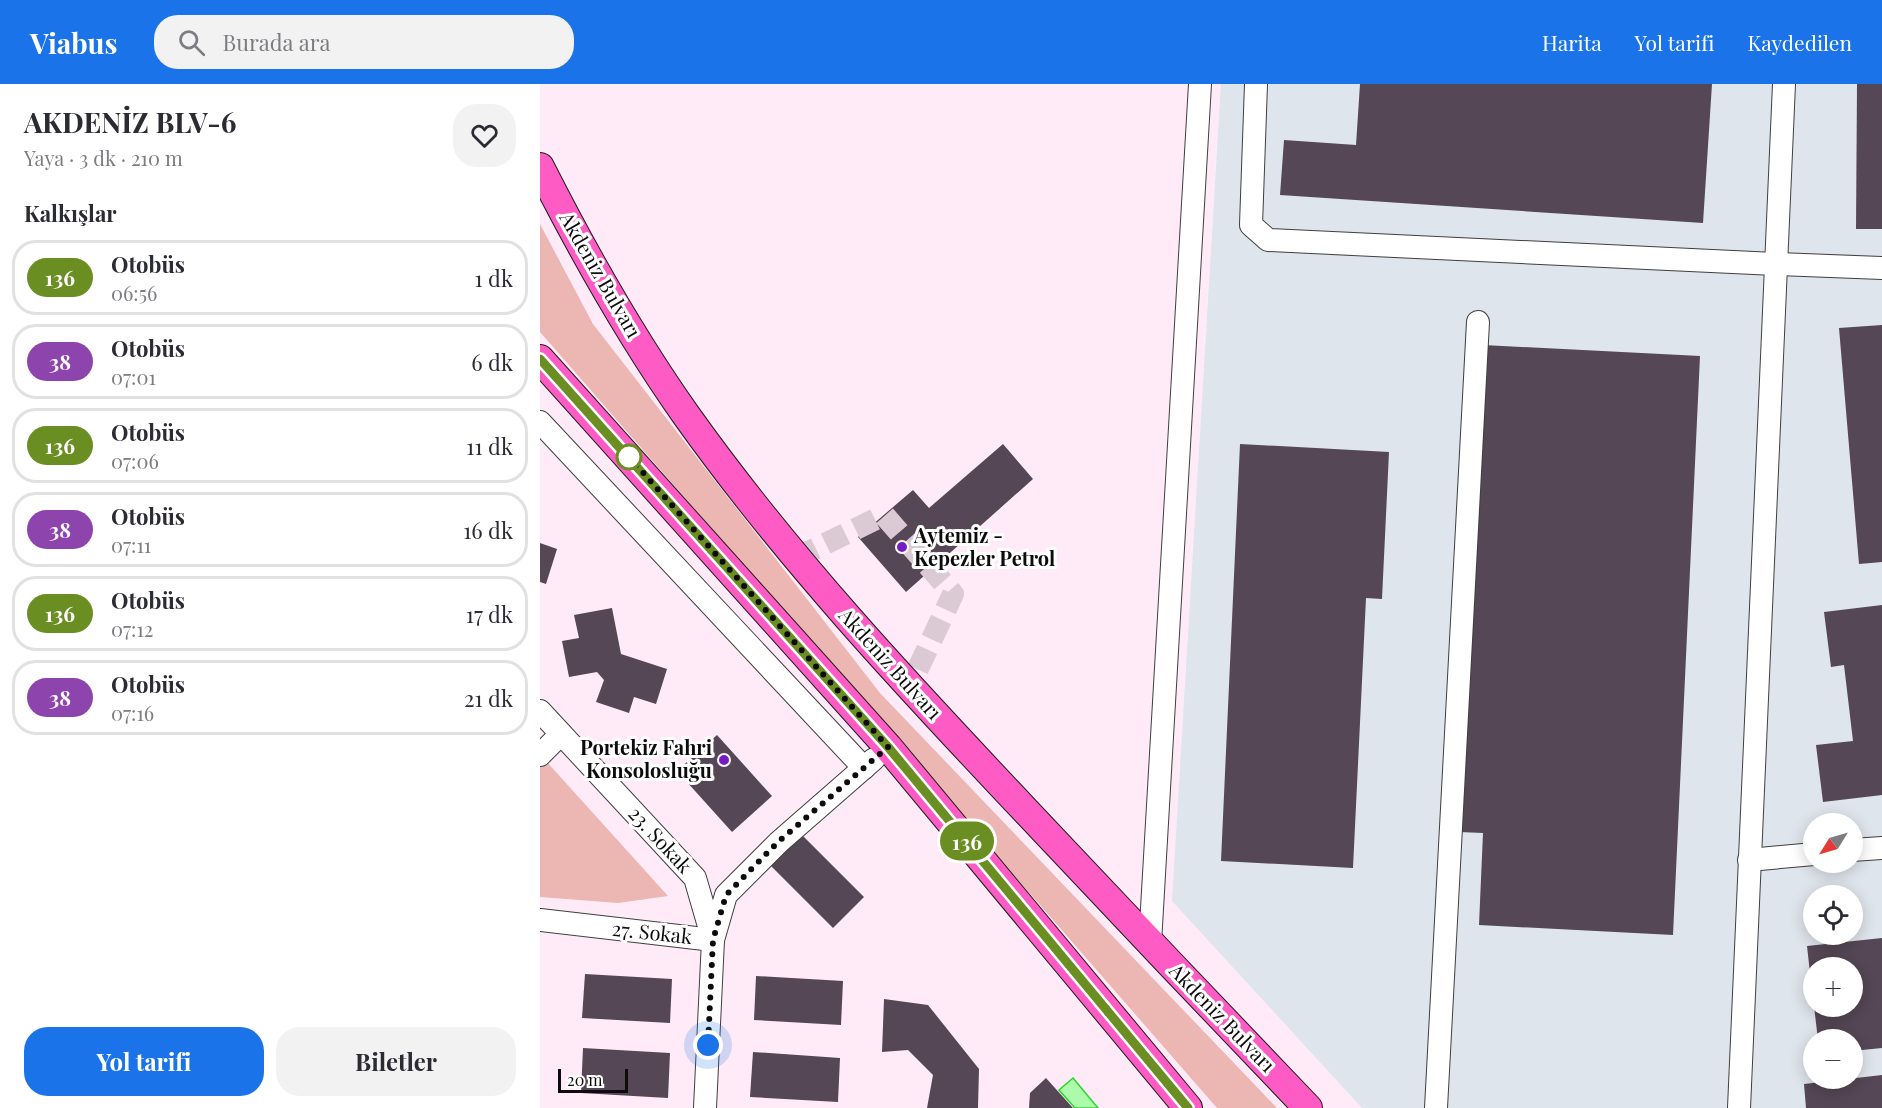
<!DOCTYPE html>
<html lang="tr">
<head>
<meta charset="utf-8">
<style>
	:root { --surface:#fff; --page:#f2f2f3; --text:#2b2b33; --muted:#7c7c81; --line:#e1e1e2; --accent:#1a73e8 }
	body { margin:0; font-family:"Playfair Display",serif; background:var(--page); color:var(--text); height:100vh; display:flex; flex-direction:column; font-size:22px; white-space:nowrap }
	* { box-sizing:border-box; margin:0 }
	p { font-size:20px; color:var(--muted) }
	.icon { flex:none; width:33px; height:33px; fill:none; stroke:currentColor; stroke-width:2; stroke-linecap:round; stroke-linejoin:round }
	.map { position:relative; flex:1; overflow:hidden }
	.details { display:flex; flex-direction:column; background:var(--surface); width:540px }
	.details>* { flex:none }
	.badge { padding:0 12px; border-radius:20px; font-size:21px; line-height:39px }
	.needle { width:39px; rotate:233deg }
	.fabs { position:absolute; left:1263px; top:729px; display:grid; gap:12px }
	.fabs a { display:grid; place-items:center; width:60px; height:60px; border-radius:50%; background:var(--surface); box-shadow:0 3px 15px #0003; font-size:30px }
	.scale { position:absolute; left:18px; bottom:15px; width:70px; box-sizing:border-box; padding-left:6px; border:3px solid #0c0c0c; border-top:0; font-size:16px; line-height:21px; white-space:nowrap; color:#0c0c0c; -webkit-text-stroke:4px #fff; paint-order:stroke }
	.you { position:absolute; width:30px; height:30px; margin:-15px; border:4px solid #fff; border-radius:50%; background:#1a73e8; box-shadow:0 0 0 9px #1a73e833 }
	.map>.badge { position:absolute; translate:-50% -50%; box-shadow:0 0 0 3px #fff }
	h2 { padding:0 24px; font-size:22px; line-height:54px }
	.round { display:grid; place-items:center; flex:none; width:63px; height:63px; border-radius:24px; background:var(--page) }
	.overview { display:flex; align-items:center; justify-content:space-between; height:102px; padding:0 24px }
	h1 { font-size:28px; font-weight:700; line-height:45px }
	.primary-button { display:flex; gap:12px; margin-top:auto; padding:12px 24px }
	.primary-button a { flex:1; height:69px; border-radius:24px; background:var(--accent); color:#fff; font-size:24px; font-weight:700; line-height:69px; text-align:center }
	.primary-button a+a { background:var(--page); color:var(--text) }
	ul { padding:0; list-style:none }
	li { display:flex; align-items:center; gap:18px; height:75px; margin:0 12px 9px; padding:0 12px; border:3px solid var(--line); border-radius:24px }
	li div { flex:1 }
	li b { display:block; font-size:22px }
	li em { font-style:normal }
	li .badge { min-width:66px; font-weight:700; text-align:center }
	header { display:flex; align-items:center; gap:36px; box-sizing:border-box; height:84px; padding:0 30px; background:var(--accent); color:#fff }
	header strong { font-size:28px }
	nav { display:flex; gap:33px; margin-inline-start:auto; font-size:21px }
	.search { width:420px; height:54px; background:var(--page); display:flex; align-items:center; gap:15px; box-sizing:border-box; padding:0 21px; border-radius:24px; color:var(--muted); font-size:22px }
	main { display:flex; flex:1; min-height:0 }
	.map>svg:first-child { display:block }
</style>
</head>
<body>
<header>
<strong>Viabus</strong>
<div class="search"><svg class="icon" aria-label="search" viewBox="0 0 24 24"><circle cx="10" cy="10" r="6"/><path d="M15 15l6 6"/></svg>Burada ara</div>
<nav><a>Harita</a><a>Yol tarifi</a><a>Kaydedilen</a></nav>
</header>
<main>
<section class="details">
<div class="overview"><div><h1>AKDENİZ BLV-6</h1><p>Yaya · 3 dk · 210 m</p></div><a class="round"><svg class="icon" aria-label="heart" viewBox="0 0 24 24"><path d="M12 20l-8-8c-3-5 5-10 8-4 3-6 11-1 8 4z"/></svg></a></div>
<h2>Kalkışlar</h2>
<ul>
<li><span class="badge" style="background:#6b8e23;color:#fff">136</span><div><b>Otobüs</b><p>06:56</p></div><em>1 dk</em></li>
<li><span class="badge" style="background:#8e44ad;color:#fff">38</span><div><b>Otobüs</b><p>07:01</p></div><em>6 dk</em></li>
<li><span class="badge" style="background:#6b8e23;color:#fff">136</span><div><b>Otobüs</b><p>07:06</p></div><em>11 dk</em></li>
<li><span class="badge" style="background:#8e44ad;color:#fff">38</span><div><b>Otobüs</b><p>07:11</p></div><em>16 dk</em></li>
<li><span class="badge" style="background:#6b8e23;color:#fff">136</span><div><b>Otobüs</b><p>07:12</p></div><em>17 dk</em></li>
<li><span class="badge" style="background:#8e44ad;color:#fff">38</span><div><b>Otobüs</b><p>07:16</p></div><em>21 dk</em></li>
</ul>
<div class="primary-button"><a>Yol tarifi</a><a>Biletler</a></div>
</section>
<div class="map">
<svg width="1342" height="1024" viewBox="0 0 1342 1024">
	<rect width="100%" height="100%" fill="#ffebf7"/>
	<!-- industrial -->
	<path fill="#dfe5ec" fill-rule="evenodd" d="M681 0H1342V1024H822L632 817ZM1274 740H1312V778H1274ZM1274 812H1312V850H1274ZM1274 884H1312V922H1274ZM1274 956H1312V994H1274Z"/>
	<!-- green -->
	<g fill="#ecb7b2">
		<path d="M0 140 53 240 340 609 737 1024H677L0 248Z"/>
		<path d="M6 677 128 812 78 819 0 813V683Z"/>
	</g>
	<!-- water -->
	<path fill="#adfaab" stroke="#2dd62e" stroke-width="1.5" d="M533 994 558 1024H535L519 1006Z"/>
	<!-- building -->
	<g fill="#554755">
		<path d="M820 0H1172L1163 139 740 111 744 56 816 61Z"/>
		<path d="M1317 0H1342V145H1316Z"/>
		<path d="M1342 241V478L1319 480 1299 244Z"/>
		<path d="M943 261 1160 272 1133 851 939 841 943 749 919 748Z"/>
		<path d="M463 360 493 395 366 508 318 453 373 406 389 424Z"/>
		<path d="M700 360 849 368 842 515 826 514 813 784 681 777Z"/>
		<path d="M0 459 17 465 6 500 0 498Z"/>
		<path d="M1342 521V711L1283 718 1276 661 1313 657 1304 581 1291 583 1284 528Z"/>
		<path d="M72 524 81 570 127 585 116 620 94 613 89 629 56 618 64 596 57 588 29 593 22 557 39 554 34 531Z"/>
		<path d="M177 651 232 712 192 748 137 687Z"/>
		<path d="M262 751 324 813 293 844 231 782Z"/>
		<path d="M1342 854V964L1312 967V956H1278L1274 922H1312V884H1274V907H1272L1267 862Z"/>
		<path d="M45 890 132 895 130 939 42 934Z"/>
		<path d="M216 892 303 897 301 941 214 936Z"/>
		<path d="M344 915 388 921 439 985 438 1024H387L393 991 368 966 342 968Z"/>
		<path d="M43 964 130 969 128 1014 41 1009Z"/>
		<path d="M213 968 300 974 298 1018 210 1013Z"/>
		<path d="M1342 991V1024H1266L1264 1000Z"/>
		<path d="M506 994 533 1024H489L490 1009Z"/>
	</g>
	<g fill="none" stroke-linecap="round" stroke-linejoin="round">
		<!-- minor-tunnel -->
		<path stroke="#dbcad4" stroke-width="22" stroke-dasharray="22 11" stroke-linecap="butt" d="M256 474 344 431 413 510 369 604"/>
		<!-- minor casing -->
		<g stroke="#3f3f3f" stroke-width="24">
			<g id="minor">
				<path d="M716 0 711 141 728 156 1235 180 1342 184"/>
				<path d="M0 338 324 684"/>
				<path d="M0 627 155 794 173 856 165 1024"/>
				<path d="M0 671 21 650"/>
				<path d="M1312 766 1342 764"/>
				<path d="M1209 776 1274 770"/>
				<path d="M0 836 173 856 186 811 239 758 334 675"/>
				<path d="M610 859 660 0"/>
				<path d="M896 1024 938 238"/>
				<path d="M1199 1024 1244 0"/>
			</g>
		</g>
		<!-- major casing -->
		<g stroke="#1d1d1d" stroke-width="30">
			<g id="major">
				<path d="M0 83C43 168 91 253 146 331 247 473 366 600 485 726 579 826 673 925 768 1024"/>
				<path d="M0 275 348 663 648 1024"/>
			</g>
		</g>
		<!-- minor -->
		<use href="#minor" stroke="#fff" stroke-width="22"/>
		<!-- major -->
		<use href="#major" stroke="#ff5bc4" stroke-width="28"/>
	</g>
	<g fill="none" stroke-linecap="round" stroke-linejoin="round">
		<!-- line casing -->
		<g stroke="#fff" stroke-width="14">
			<path id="line" d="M0 275 348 663 648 1024"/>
		</g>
		<!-- line -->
		<use href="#line" stroke="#6b8e23" stroke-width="9"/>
		<!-- walk -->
		<path stroke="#0c0c0c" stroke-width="6" stroke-dasharray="0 10.8" d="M89 373 348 663 238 758 186 811 173 856 168 961"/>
	</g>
	<!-- markers -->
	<circle fill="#fff" stroke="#6b8e23" stroke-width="3" cx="89" cy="373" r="12"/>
	<g fill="#791bc5" stroke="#fff" stroke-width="2">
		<circle cx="362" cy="463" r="6"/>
		<circle cx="184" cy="676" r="6"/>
	</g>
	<g text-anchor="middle" stroke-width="6" stroke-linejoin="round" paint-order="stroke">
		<!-- street labels -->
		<g font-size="20" fill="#0c0c0c" stroke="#fff">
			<text transform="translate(60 191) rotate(60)" y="7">Akdeniz Bulvarı</text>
			<text transform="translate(350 580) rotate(48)" y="7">Akdeniz Bulvarı</text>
			<text transform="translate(120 756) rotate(47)" y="7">23. Sokak</text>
			<text transform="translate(112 849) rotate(6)" y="7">27. Sokak</text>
			<text transform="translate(682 934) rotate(46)" y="7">Akdeniz Bulvarı</text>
		</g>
		<!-- poi labels -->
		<g font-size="20" font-weight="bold" fill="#0c0c0c" stroke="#fff" text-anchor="start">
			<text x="374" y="459">Aytemiz -<tspan x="374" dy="23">Kepezler Petrol</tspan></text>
			<text x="172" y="671" text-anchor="end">Portekiz Fahri<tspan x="172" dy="23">Konsolosluğu</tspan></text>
		</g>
	</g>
</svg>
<div class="fabs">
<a><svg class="needle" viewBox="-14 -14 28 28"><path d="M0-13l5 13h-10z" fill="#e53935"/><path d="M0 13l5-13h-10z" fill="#7c7c81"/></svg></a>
<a><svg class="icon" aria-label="locate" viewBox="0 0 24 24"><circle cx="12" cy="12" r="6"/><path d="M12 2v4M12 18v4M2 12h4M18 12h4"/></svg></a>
<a>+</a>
<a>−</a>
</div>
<div class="scale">20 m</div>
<div class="you" style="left:168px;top:961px"></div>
<b class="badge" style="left:427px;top:757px;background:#6b8e23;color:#fff">136</b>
</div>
</main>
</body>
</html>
